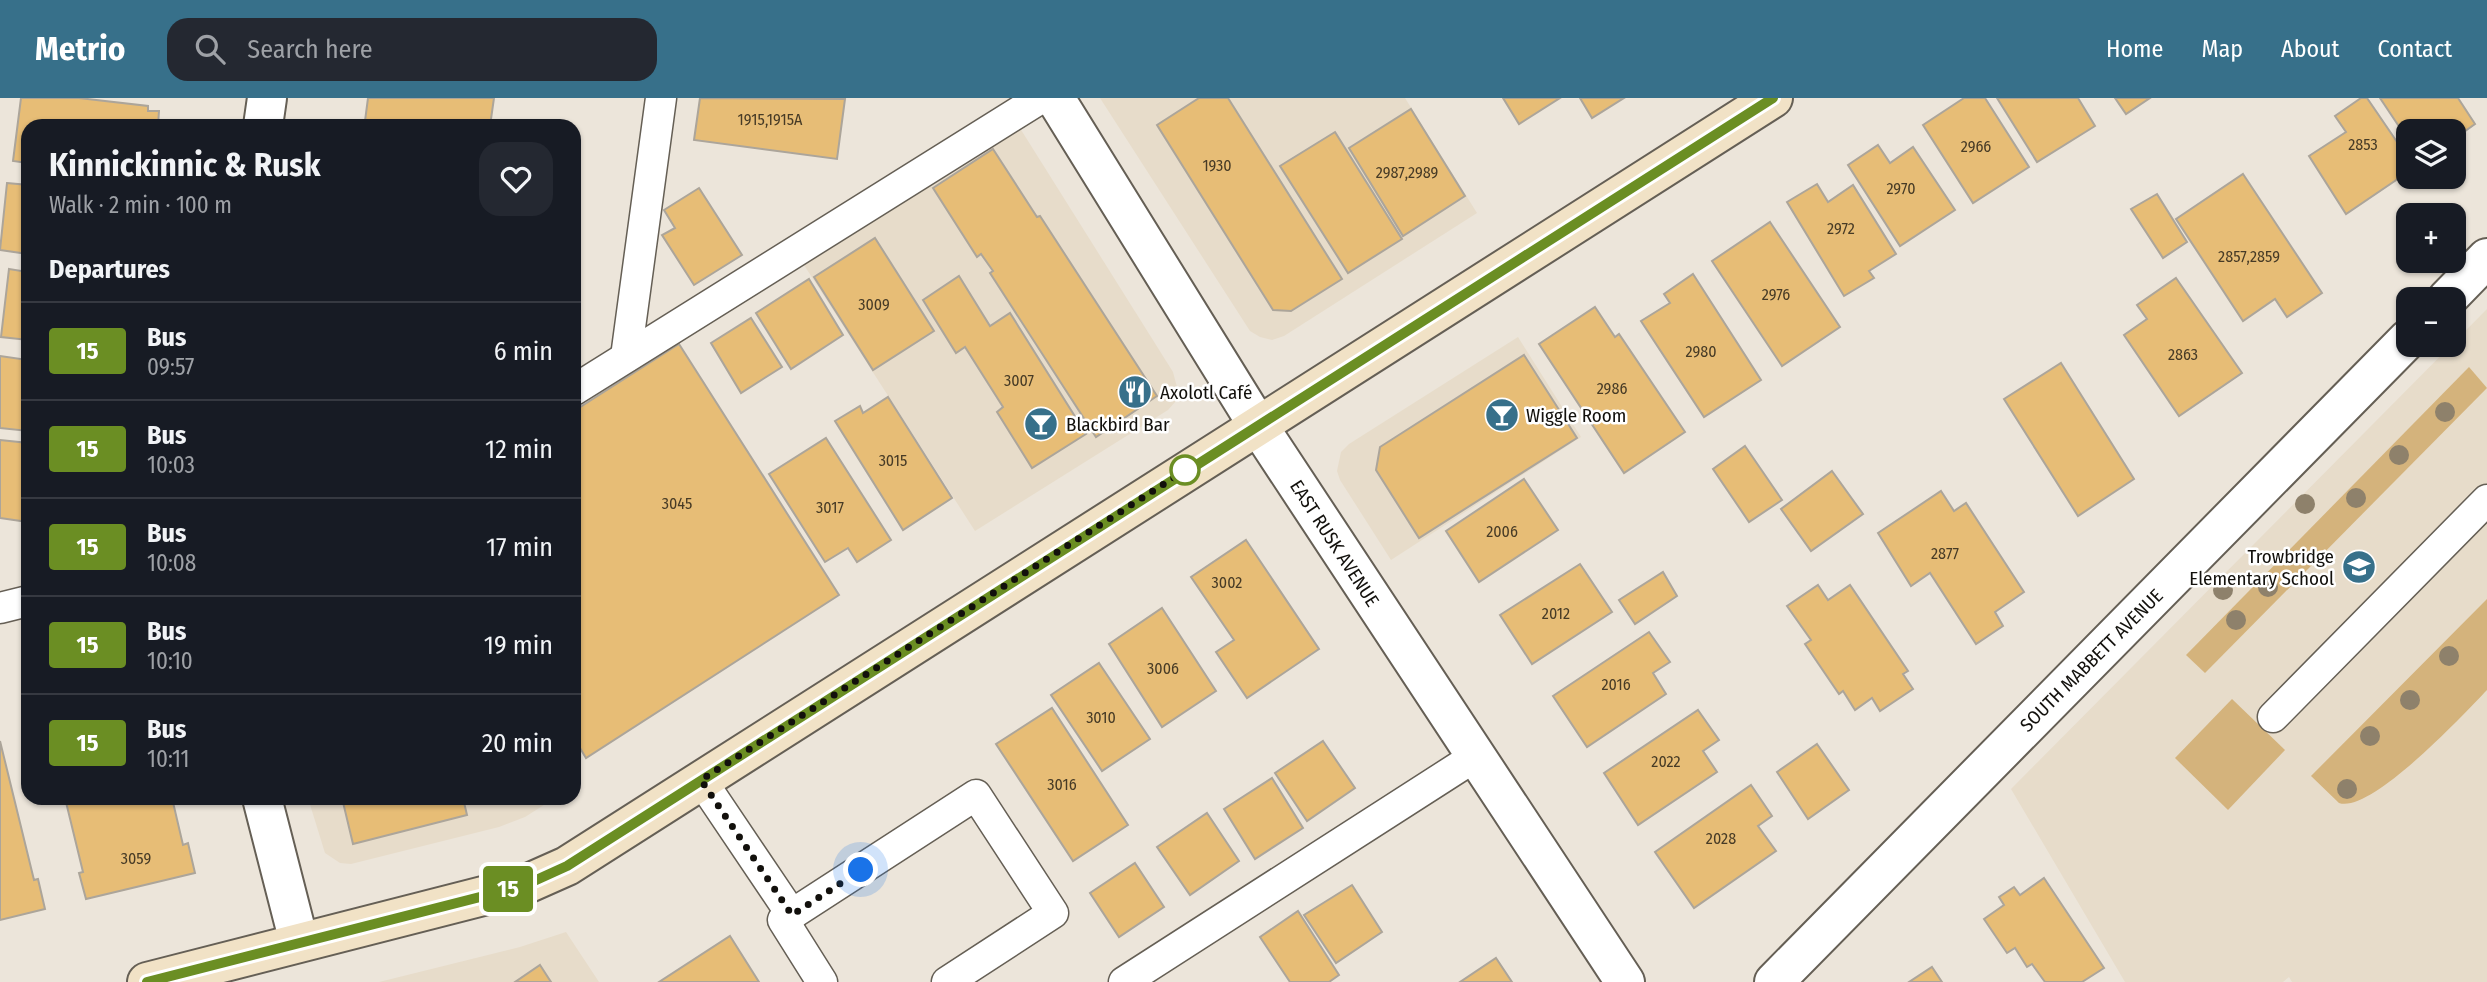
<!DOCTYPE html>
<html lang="en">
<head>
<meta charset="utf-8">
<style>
	:root { --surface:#171b24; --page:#242831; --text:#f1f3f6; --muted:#9ea1a6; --line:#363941; --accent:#37708a }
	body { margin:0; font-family:"Fira Sans Condensed",sans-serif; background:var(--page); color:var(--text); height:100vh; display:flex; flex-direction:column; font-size:26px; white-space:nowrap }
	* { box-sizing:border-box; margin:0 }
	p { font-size:23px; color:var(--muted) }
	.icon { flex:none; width:38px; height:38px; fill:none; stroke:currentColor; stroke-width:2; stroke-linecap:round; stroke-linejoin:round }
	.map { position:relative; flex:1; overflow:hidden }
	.side { position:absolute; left:21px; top:21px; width:560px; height:686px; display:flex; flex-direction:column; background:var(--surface); border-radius:21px; box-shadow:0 2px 5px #0004 }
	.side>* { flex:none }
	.badge { padding:0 14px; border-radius:5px; font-size:24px; line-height:46px }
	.tools { position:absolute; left:2396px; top:21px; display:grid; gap:14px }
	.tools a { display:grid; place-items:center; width:70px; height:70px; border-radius:14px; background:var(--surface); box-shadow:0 2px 5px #0004; font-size:35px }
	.you { position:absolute; width:35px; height:35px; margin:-18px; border:5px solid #fff; border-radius:50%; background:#1a73e8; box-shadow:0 0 0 10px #1a73e833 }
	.map>.badge { position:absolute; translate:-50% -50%; box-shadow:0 0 0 4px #fff }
	h2 { padding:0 28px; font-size:26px; line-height:63px }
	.round { display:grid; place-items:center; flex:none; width:74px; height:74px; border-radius:21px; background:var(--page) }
	.overview { display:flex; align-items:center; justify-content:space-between; height:119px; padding:0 28px }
	h1 { font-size:33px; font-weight:700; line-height:52px }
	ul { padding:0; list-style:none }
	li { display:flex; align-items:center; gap:21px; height:98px; padding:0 28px; border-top:2px solid var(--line) }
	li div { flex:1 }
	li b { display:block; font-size:26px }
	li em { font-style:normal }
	li .badge { min-width:77px; font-weight:700; text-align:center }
	header { display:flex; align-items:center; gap:42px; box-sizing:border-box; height:98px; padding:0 35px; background:var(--accent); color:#fff }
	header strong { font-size:33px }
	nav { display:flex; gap:38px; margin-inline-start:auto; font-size:24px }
	.search { width:490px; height:63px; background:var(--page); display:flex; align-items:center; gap:18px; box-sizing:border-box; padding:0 24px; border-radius:21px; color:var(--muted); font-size:26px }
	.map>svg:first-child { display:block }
</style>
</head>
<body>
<header>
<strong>Metrio</strong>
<div class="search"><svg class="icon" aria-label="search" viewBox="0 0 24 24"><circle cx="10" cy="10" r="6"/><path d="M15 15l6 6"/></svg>Search here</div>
<nav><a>Home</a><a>Map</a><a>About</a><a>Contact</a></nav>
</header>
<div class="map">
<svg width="2487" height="884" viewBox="0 0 2487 884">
	<rect width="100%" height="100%" fill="#ece5da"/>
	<!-- built -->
	<g fill="#e7dcca">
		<path d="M1100 0H1405L1477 115 1284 238 1272 242 1260 239 1250 233Z"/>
		<path d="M1018 27 1173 274 1178 293 1176 303 1168 312 975 433 804 167Z"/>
		<path d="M2487 211V884H2292L2289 879 2283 884H2125L2011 691Z"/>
		<path d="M1518 239 1581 339 1391 462 1340 382 1337 373 1341 354 1349 346Z"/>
		<path d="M308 700H555L525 719 499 729 351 766 340 765 325 755Z"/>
		<path d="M566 834 599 884H379L520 849Z"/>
	</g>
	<!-- green -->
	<g fill="#d4b37c">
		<path d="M2469 269 2487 290 2205 575 2186 557Z"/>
		<path d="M2487 501V592C2464 616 2371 716 2339 705L2311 678Z"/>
		<path d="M2232 601 2285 652 2228 712 2175 660Z"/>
	</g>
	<!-- building -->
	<g fill="#e7bd76" stroke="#aca59a" stroke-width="2">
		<path d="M21 0H79L148 8V13H159L158 28H28V65L13 63Z"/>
		<path d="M368 0H494L490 28H379L380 25 365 23Z"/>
		<path d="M700 0 845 1 837 61 694 42Z"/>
		<path d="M1199 0H1228L1342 181 1291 213 1273 212 1157 27Z"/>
		<path d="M1503 0H1560L1519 26Z"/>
		<path d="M1580 0H1624L1592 20Z"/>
		<path d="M1964 0H1985L2029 69 1973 105 1923 27Z"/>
		<path d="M1997 0H2078L2095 28 2037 64Z"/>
		<path d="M2115 0H2150L2126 16Z"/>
		<path d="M2361 0H2367L2408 60V74L2346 116 2309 58 2346 34 2335 18Z"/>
		<path d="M2380 0H2458L2475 26 2454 41V33H2408V42Z"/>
		<path d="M1411 11 1465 98 1403 138 1349 50Z"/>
		<path d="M1335 34 1402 141 1348 175 1280 68Z"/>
		<path d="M1878 47 1890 65 1913 49 1955 112 1900 148 1848 67Z"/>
		<path d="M993 51 1037 119 1040 118 1157 298 1096 339 990 175 993 173 981 156 977 159 933 90Z"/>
		<path d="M2243 76 2322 195 2287 219 2275 201 2243 223 2176 121Z"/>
		<path d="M7 85 28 87V156L0 152Z"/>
		<path d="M1817 86 1828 104 1853 87 1896 156 1869 173 1874 180 1844 198 1787 104Z"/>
		<path d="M699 90 742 157 694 187 662 137 675 130 664 112Z"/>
		<path d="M2157 96 2187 144 2163 160 2131 111Z"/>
		<path d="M1770 124 1840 229 1782 268 1712 163Z"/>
		<path d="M875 140 934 233 873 272 814 179Z"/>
		<path d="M9 171 28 174V242L1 239Z"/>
		<path d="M1693 176 1761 282 1704 319 1641 223 1670 205 1664 196Z"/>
		<path d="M959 178 990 228 1010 215 1086 336 1032 370 997 314 1003 309 965 249 956 255 923 202Z"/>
		<path d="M2176 180 2242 275 2179 318 2124 237 2147 221 2137 207Z"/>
		<path d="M809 181 843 237 791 271 756 215Z"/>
		<path d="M1595 209 1615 239 1619 236 1685 334 1624 375 1539 246Z"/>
		<path d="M751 220 782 269 741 295 711 245Z"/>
		<path d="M679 246 839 497 586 660 574 640V313Z"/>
		<path d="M1524 257 1577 340 1419 440 1376 372 1380 349Z"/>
		<path d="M0 258 28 262V333L0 330Z"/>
		<path d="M2061 265 2134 381 2078 418 2004 301Z"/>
		<path d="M888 299 952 400 903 432 835 323 860 308 863 315Z"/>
		<path d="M826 340 891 442 857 464 848 450 825 464 769 376Z"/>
		<path d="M0 342 28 345V424L0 420Z"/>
		<path d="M1745 348 1782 402 1749 424 1713 371Z"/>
		<path d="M1832 373 1863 416 1811 453 1781 411Z"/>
		<path d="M1524 381 1558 432 1479 484 1446 433Z"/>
		<path d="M1941 393 1954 413 1966 405 2024 494 1995 514 2003 528 1976 546 1930 475 1911 488 1878 435Z"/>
		<path d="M1246 442 1319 551 1247 600 1216 554 1234 542 1191 479Z"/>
		<path d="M1580 466 1612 514 1532 566 1500 517Z"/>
		<path d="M1663 474 1677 498 1635 526 1619 502Z"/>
		<path d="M1818 487 1828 502 1850 487 1908 573 1903 576 1913 591 1880 613 1872 600 1855 612 1843 593 1839 596 1805 546 1811 542 1787 508Z"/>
		<path d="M1162 510 1216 593 1162 629 1109 546Z"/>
		<path d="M1649 534 1670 564 1653 575 1666 596 1587 649 1553 598Z"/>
		<path d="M1099 565 1150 641 1102 673 1051 597Z"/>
		<path d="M1052 610 1128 727 1073 763 996 646Z"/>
		<path d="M1698 612 1719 642 1703 653 1717 674 1638 727 1604 675Z"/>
		<path d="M0 643 34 782 38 781 45 811 0 822Z"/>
		<path d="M1323 643 1355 690 1307 723 1275 675Z"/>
		<path d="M1817 646 1849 692 1808 721 1777 674Z"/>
		<path d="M1272 680 1303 730 1255 761 1224 711Z"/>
		<path d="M1751 687 1772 718 1758 728 1776 753 1694 810 1655 754Z"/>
		<path d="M65 700H172L183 747 188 745 195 775 86 801 79 775 83 774Z"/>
		<path d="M342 700H463L467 717 353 746Z"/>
		<path d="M1207 715 1239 763 1190 797 1157 749Z"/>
		<path d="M1135 765 1164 809 1119 839 1090 795Z"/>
		<path d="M2044 780 2104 870 2082 884H2045L2032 866 2027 869 2015 850 2007 855 1984 821 2004 807 1999 799 2014 789 2020 797Z"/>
		<path d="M1352 787 1382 834 1336 865 1304 817Z"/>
		<path d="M1298 813 1339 877 1329 884H1290L1260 839Z"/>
		<path d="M730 838 759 884H659Z"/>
		<path d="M1496 860 1512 884H1460Z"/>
		<path d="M540 867 551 884H515Z"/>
		<path d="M1932 869 1942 884H1909Z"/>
	</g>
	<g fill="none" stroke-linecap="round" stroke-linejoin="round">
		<!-- lane casing -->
		<g stroke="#655f55" stroke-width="33">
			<g id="lane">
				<path d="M626 259 661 0"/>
				<path d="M574 292 1041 0"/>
				<path d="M0 510 28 503"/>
				<path d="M2273 619 2487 402"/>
				<path d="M701 682 792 817"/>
				<path d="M822 884 783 822 976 697 1053 815 947 884"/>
				<path d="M1124 884 1476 658"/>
			</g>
		</g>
		<!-- street casing -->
		<g stroke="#655f55" stroke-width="42">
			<g id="street">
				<path d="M1055 0 1257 326 1625 884"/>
				<path d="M263 28 267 0"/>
				<path d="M2447 201 2487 160"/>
				<path d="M262 700 299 844"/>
				<path d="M1774 884 2408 241"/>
			</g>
		</g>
		<!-- secondary casing -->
		<g stroke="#655f55" stroke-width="42">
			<path id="secondary" d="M147 884 522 788 567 768 1773 0"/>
		</g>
		<!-- lane -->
		<use href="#lane" stroke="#fff" stroke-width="30"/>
		<!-- street -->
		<use href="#street" stroke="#fff" stroke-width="38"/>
		<!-- secondary -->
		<use href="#secondary" stroke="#f1e2c6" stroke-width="38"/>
	</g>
	<!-- trees -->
	<g fill="#8e816b">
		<circle cx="2445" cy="314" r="10"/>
		<circle cx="2399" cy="357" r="10"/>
		<circle cx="2356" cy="400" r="10"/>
		<circle cx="2305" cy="406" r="10"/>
		<circle cx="2268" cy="489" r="10"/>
		<circle cx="2223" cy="492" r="10"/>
		<circle cx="2236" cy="522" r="10"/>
		<circle cx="2449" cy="558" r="10"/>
		<circle cx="2410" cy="602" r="10"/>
		<circle cx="2370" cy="638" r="10"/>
		<circle cx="2347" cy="691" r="10"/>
	</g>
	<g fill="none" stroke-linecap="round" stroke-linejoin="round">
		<!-- line casing -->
		<g stroke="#fff" stroke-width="16">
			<path id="line" d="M147 884 523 788 567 768 1773 0"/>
		</g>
		<!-- line -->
		<use href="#line" stroke="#6b8e23" stroke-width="10"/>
		<!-- walk -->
		<path stroke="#12100c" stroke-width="7" stroke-dasharray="0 12.6" d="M861 772 792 817 701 682 1189 370 1185 372"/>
	</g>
	<!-- icons -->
	<defs>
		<g id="restaurant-disc" transform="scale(1.75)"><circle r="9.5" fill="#37708a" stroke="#fff"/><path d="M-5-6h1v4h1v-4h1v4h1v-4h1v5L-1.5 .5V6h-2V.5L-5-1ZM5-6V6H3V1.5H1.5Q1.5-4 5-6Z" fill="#fff"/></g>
		<g id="bar-disc" transform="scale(1.75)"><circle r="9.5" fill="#37708a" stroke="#fff"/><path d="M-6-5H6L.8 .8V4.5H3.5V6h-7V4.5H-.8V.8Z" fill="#fff"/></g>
		<g id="school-disc" transform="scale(1.75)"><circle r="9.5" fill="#37708a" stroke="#fff"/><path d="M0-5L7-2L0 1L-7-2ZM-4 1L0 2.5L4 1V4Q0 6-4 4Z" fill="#fff"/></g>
	</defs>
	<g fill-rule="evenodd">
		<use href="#restaurant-disc" x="1135" y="294"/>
		<use href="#bar-disc" x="1502" y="317"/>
		<use href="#bar-disc" x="1041" y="326"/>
		<use href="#school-disc" x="2359" y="469"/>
	</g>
	<!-- markers -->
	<circle fill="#fff" stroke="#6b8e23" stroke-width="3.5" cx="1185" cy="372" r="14"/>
	<g text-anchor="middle" stroke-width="5" stroke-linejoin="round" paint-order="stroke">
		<!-- number labels -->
		<g font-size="16" fill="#473b26">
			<text x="770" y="27">1915,1915A</text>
			<text x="2363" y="52">2853</text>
			<text x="1976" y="54">2966</text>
			<text x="1217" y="73">1930</text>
			<text x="1407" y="80">2987,2989</text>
			<text x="1901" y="96">2970</text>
			<text x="1841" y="136">2972</text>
			<text x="2249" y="164">2857,2859</text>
			<text x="1776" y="202">2976</text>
			<text x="874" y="212">3009</text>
			<text x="1701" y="259">2980</text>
			<text x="2183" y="262">2863</text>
			<text x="1019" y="288">3007</text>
			<text x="1612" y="296">2986</text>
			<text x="893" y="368">3015</text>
			<text x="677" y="411">3045</text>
			<text x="830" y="415">3017</text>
			<text x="1502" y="439">2006</text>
			<text x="1945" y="461">2877</text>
			<text x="1227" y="490">3002</text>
			<text x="1556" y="521">2012</text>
			<text x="1163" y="576">3006</text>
			<text x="1616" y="592">2016</text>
			<text x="1101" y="625">3010</text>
			<text x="1666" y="669">2022</text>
			<text x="1062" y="692">3016</text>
			<text x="1721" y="746">2028</text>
			<text x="136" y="766">3059</text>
		</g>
		<!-- poi labels -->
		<g font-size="19" fill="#12100c" stroke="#fff" text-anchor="start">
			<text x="1160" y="301">Axolotl Café</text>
			<text x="1526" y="324">Wiggle Room</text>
			<text x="1066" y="333">Blackbird Bar</text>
			<text x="2334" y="465" text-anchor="end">Trowbridge<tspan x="2334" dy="22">Elementary School</tspan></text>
		</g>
		<!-- street labels -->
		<g font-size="19" fill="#12100c" stroke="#fff">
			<text transform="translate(1335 445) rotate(57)" y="7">EAST RUSK AVENUE</text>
			<text transform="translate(2091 562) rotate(-45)" y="7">SOUTH MABBETT AVENUE</text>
		</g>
	</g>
</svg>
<div class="tools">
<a><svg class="icon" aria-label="layers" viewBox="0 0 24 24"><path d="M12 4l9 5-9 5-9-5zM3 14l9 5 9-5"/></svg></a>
<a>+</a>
<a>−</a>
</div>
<div class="you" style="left:861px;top:772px"></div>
<b class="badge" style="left:508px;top:791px;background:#6b8e23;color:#fff">15</b>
<section class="side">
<div class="overview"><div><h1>Kinnickinnic &amp; Rusk</h1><p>Walk · 2 min · 100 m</p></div><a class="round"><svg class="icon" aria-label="heart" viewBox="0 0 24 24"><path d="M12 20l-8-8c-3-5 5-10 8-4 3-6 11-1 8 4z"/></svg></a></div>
<h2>Departures</h2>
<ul>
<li><span class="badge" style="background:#6b8e23;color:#fff">15</span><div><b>Bus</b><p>09:57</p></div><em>6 min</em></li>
<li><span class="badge" style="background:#6b8e23;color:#fff">15</span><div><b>Bus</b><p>10:03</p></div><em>12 min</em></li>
<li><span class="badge" style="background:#6b8e23;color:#fff">15</span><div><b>Bus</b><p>10:08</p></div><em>17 min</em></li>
<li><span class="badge" style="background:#6b8e23;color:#fff">15</span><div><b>Bus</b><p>10:10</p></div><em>19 min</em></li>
<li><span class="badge" style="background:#6b8e23;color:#fff">15</span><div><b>Bus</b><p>10:11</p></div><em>20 min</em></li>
</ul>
</section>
</div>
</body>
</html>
